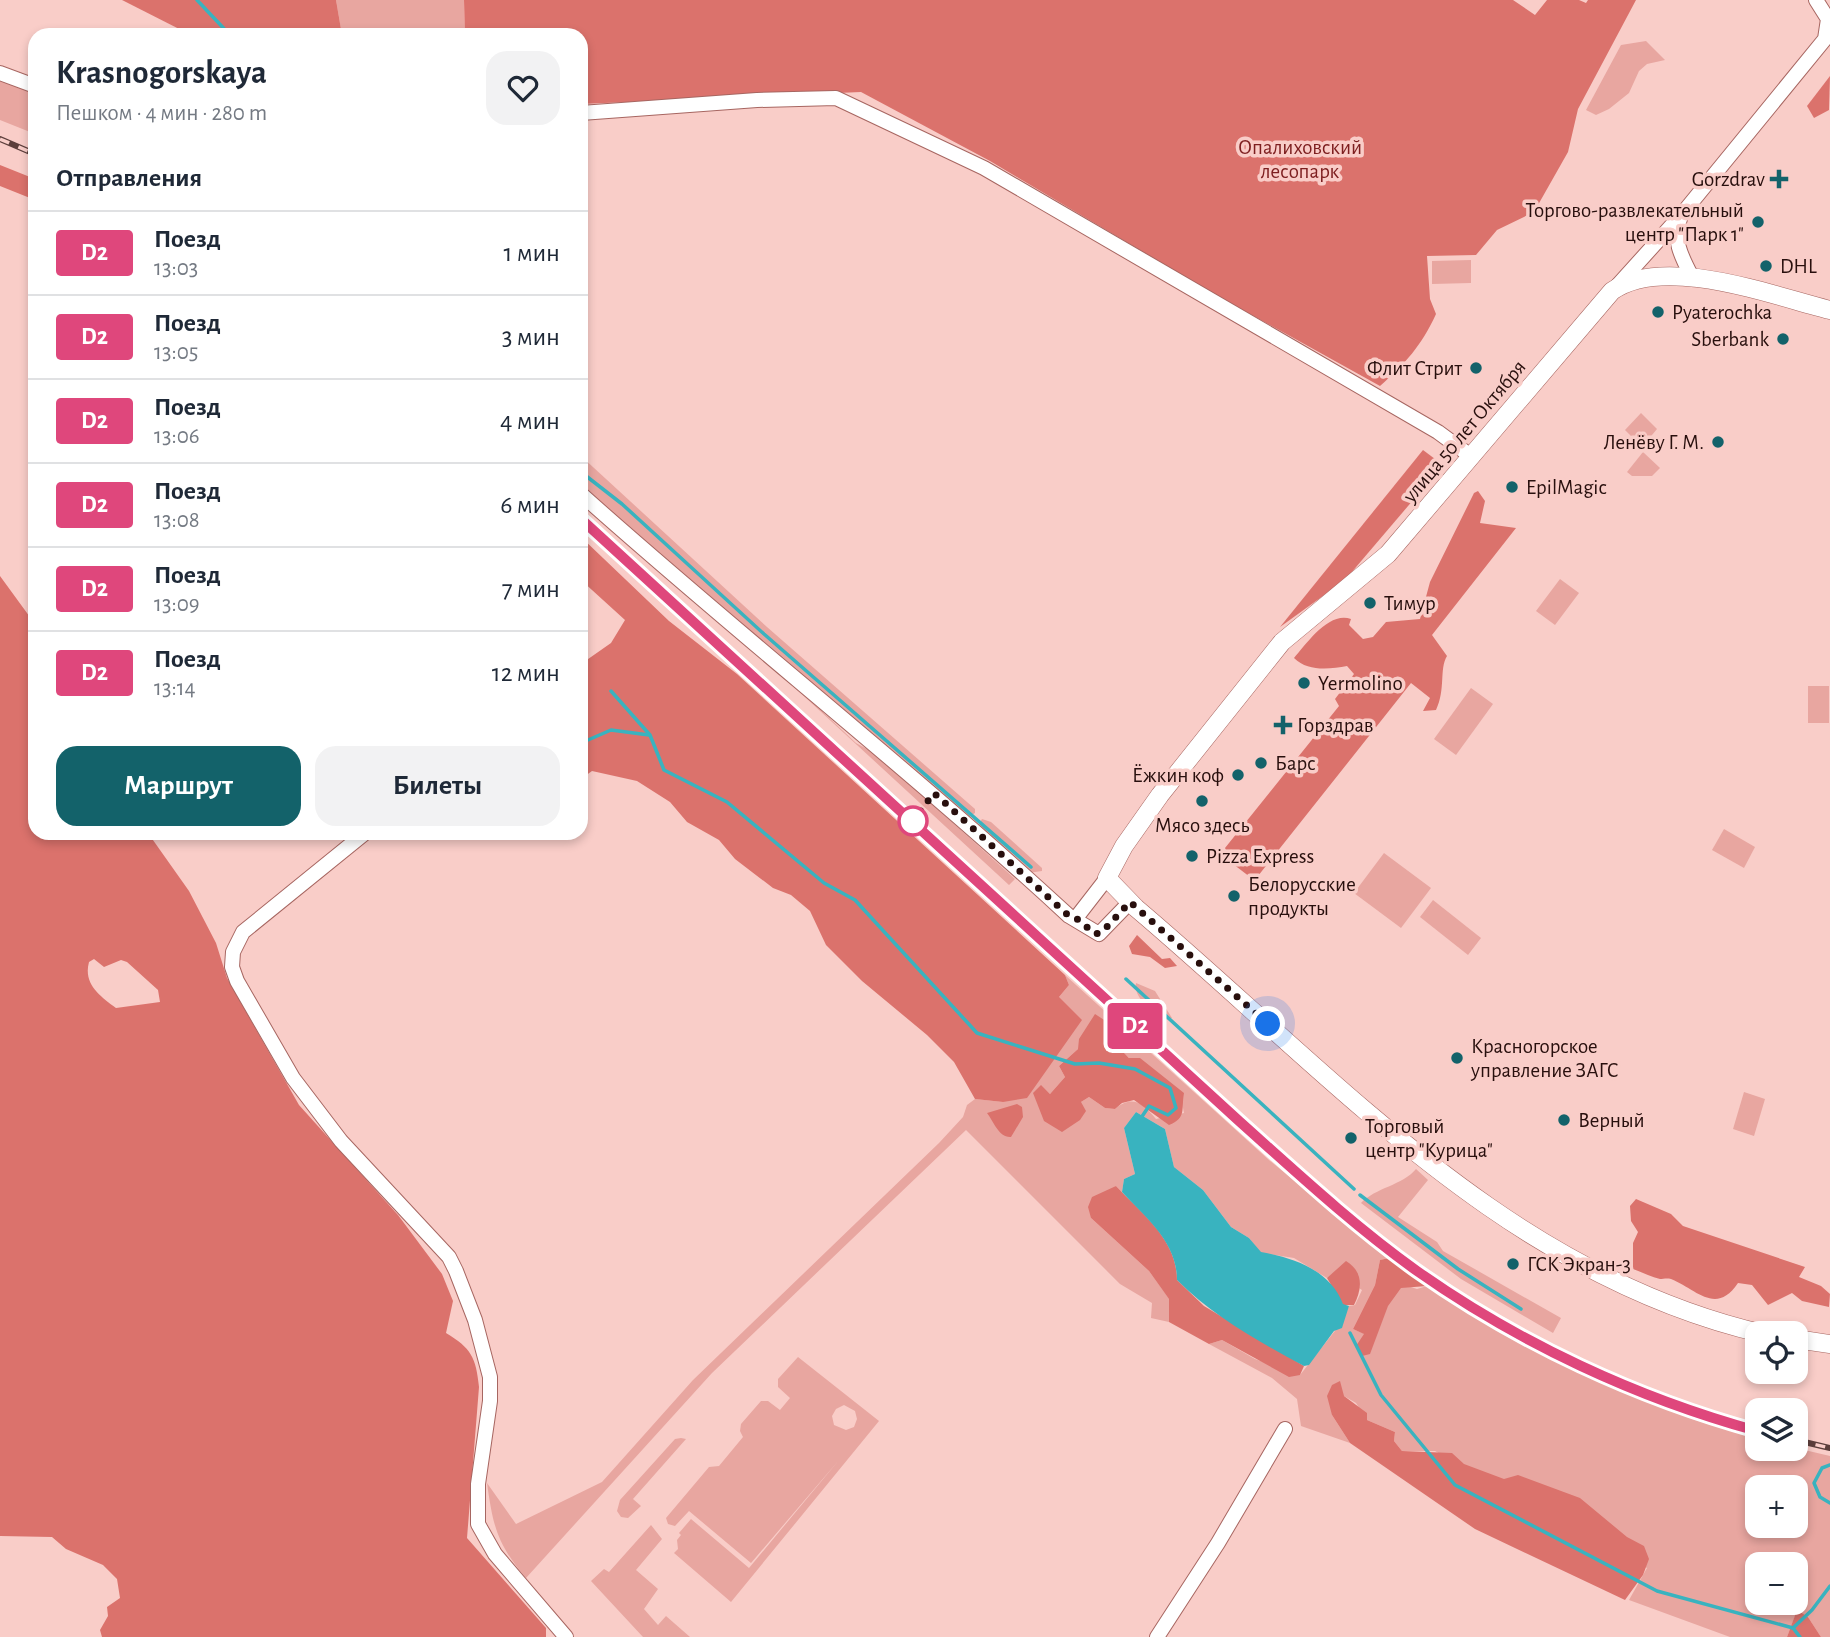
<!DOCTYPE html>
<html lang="ru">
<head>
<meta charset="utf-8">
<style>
	:root { --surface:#fff; --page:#f2f2f3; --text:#1f2937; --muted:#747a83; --line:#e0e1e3; --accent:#13626a }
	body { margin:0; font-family:"Alegreya Sans",sans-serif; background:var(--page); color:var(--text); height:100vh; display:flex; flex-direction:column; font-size:26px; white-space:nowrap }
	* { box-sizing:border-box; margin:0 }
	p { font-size:23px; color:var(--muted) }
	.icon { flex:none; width:38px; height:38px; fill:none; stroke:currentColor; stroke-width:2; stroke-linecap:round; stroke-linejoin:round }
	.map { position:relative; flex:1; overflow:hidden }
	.drawer { position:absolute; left:28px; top:28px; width:560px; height:812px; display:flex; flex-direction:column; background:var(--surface); border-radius:21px; box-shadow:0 4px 10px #0003 }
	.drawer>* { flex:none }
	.badge { padding:0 14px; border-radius:5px; font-size:24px; line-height:46px }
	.controls { position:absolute; left:1745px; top:1321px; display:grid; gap:14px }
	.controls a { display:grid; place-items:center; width:63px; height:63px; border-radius:14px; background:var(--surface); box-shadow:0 4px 10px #0003; font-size:35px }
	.you { position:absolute; width:35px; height:35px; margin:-18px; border:5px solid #fff; border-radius:50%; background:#1a73e8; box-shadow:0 0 0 10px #1a73e833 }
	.map>.badge { position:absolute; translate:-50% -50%; box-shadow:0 0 0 4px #fff }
	h2 { padding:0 28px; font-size:26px; line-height:63px }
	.round { display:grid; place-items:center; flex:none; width:74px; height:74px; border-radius:21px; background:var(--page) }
	.overview { display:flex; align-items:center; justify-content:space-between; height:119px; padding:0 28px }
	h1 { font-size:33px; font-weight:600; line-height:52px }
	.action { display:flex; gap:14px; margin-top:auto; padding:14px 28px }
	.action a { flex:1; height:80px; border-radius:21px; background:var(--accent); color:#fff; font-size:28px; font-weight:600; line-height:80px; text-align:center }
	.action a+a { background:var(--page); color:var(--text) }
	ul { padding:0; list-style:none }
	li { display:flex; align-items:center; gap:21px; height:84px; padding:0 28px; border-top:2px solid var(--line) }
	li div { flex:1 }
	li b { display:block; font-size:26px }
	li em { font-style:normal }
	li .badge { min-width:77px; font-weight:700; text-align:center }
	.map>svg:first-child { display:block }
</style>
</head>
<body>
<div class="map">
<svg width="1830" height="1637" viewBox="0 0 1830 1637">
	<rect width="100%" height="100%" fill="#f9cdc8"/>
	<!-- green -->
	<g fill="#e8a6a0" fill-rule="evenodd">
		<path d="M336 0H464L465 35H342Z"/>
		<path d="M1646 41 1665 60 1647 64 1639 71 1629 93 1609 109 1596 115 1586 110 1621 45Z"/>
		<path d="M0 77 35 90V134L0 120Z"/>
		<path d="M1471 260V283L1432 284V261Z"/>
		<path d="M1641 413 1657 429 1642 447 1625 430Z"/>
		<path d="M1643 452 1660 468 1652 476H1632L1627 472Z"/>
		<path d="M581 456 767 627 975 809V813L969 817 581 486Z"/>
		<path d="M1560 579 1579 593 1555 625 1536 611Z"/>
		<path d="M781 673 856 743 878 755 1015 879 1009 885 781 675Z"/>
		<rect x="1808" y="686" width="21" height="37"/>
		<path d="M1471 688 1493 704 1456 755 1434 739Z"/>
		<path d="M982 819 991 822 1042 868V871L1028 873 981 829 979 824Z"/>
		<path d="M1724 829 1755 847 1744 868 1712 850Z"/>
		<path d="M1384 853 1431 888 1401 928 1354 893Z"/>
		<path d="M1433 900 1481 938 1468 955 1420 917Z"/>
		<path d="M1065 975 1269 1160 1389 1258 1380 1260 1375 1285 1353 1329 1365 1334 1362 1356 1395 1282 1417 1289 1427 1286C1533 1352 1637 1404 1757 1438V1449L1796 1448 1830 1456V1637H1821L1808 1617 1797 1611 1787 1637H1730L1629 1600 1647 1568 1435 1451H1402L1394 1441 1395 1432 1367 1420 1356 1403 1344 1396 1332 1415 1350 1443 1301 1426 1297 1399 1272 1378 1209 1344 1222 1340 1255 1359 1300 1375 1342 1322 1349 1306 1355 1305 1362 1290 1334 1273 1327 1278 1294 1258 1261 1253 1249 1238 1231 1227 1203 1190 1174 1167 1165 1129 1136 1112 1124 1128 1135 1174 1124 1179 1122 1192 1116 1186 1091 1218 1149 1271 1170 1300 1169 1322 1151 1318 1152 1303 1120 1284 966 1130 712 1373 526 1578C497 1544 493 1526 487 1483L516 1524 602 1482 693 1380 939 1143 963 1117 967 1105 975 1099 1003 1102 1059 997 1069 985ZM1078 1049 1121 1051 1182 1103 1184 1113 1156 1119C1143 1104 1133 1094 1115 1109L1105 1108 1089 1097 1081 1102 1034 1093 1041 1086 1050 1094 1065 1077 1059 1066ZM1757 1488H1796V1526H1757ZM1757 1564H1796V1603H1757Z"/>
		<path d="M1136 983 1155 991 1172 1018 1165 1020C1153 1013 1133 998 1136 983Z"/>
		<path d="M1744 1092 1765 1099 1754 1136 1733 1129Z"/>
		<path d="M1416 1169 1428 1180 1398 1217 1437 1242 1443 1251 1561 1318 1553 1333 1461 1279 1361 1203C1375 1188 1403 1185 1416 1169Z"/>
		<path d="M798 1357 879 1421 731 1602 674 1553 678 1549 677 1540 681 1535 679 1533 691 1519 749 1568 839 1460 751 1563 689 1511 675 1526 668 1524 666 1518 709 1467 719 1466 743 1437 740 1431 741 1424 761 1401H768L780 1410 790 1398 778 1387V1379ZM844 1405 855 1411 857 1419 854 1427 846 1430 834 1425 832 1416 836 1409Z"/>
		<path d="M681 1438 686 1439 633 1499 641 1506 628 1518 621 1517 617 1511 620 1500 675 1439Z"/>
		<path d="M651 1525 662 1539 636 1570 658 1589 644 1609 658 1625 666 1616 690 1637H643L591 1581 604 1569 609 1572Z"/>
	</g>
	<!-- forest -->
	<g fill="#db726c" fill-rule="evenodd">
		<path d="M122 0H336L342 35H191Z"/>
		<path d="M464 0H1513L1535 15 1547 0H1579L1586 3 1588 0H1636L1578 109 1568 152 1534 212 1497 230 1476 255 1427 256 1430 299 1436 314C1422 345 1405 364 1380 386L1214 294 990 161 861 92 581 104V35H465Z"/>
		<path d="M1830 76 1829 110 1814 118 1807 106Z"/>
		<path d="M0 165 35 179V200L0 186Z"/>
		<path d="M1423 450 1443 465 1345 580 1280 627Z"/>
		<path d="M1478 491 1485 501 1480 523 1516 528 1432 635 1447 656C1439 669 1446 689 1436 710L1423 711 1430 698 1411 683 1258 876 1250 877 1233 864 1225 848 1339 706 1335 699 1354 674 1347 666C1330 669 1308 672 1294 658 1307 643 1329 611 1351 619L1349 625 1363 639 1373 637 1386 622 1420 619 1430 582 1474 493Z"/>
		<path d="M581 537 669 621 737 674 1065 975 1069 985 1059 997 1082 1020 1027 1098 1003 1102 975 1099 954 1062 927 1035 862 981 826 945 810 911 791 895 773 888 735 859 719 840 687 822 670 802 637 781 592 771 581 779V664L611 643 625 620 581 580Z"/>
		<path d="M0 576 35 624V833H148L189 891 216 943 227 978 299 1105 398 1215 442 1274 453 1301 446 1333C471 1348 476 1357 479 1387L467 1538 546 1628V1637H102L100 1630 108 1616 107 1607 120 1598 117 1579 103 1565 66 1549 52 1537 0 1536ZM94 959 104 967 121 960 127 962 158 990 160 1002 116 1008C100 996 83 984 89 962Z"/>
		<path d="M1137 935 1162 959 1170 958 1177 966 1165 968 1150 957 1132 954 1129 946Z"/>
		<path d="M1095 1014 1121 1031 1122 1051 1129 1058H1140L1184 1093C1181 1109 1187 1118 1169 1125L1134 1100 1122 1103 1115 1109 1105 1108 1089 1097 1081 1102 1086 1111 1080 1120 1062 1132 1044 1121 1033 1093 1041 1085 1050 1094 1065 1077 1059 1066 1078 1049 1079 1039Z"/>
		<path d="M1017 1104 1022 1107 1023 1117 1011 1137C999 1138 994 1122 987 1113Z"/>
		<path d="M1116 1186C1142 1214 1177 1239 1177 1280L1204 1306 1304 1366 1300 1375 1289 1377 1222 1340 1209 1344 1169 1322V1299L1149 1271 1091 1218 1088 1207 1092 1197Z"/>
		<path d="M1636 1199 1671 1214 1683 1226 1805 1267 1799 1277 1821 1286 1830 1294 1829 1307 1802 1301 1792 1293 1768 1305 1752 1285 1738 1283C1716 1316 1696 1289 1671 1279 1667 1278 1663 1279 1660 1279 1651 1277 1642 1272 1633 1269V1243L1638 1232 1631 1221 1630 1206Z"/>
		<path d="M1389 1258 1427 1286 1401 1288 1388 1306 1370 1354 1362 1356 1356 1346 1364 1334 1353 1329 1375 1285 1380 1260Z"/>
		<path d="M1346 1261C1364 1272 1362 1289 1354 1305H1343L1327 1278Z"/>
		<path d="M1340 1381 1344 1396 1367 1413V1420L1395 1432 1394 1441 1402 1451 1452 1453 1464 1464 1504 1479 1518 1475 1580 1498 1627 1537 1644 1546 1649 1559 1643 1575 1625 1600 1475 1529 1350 1443 1332 1415 1327 1396 1332 1385Z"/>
		<path d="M1797 1610 1808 1617 1821 1637H1787Z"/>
	</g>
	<!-- water -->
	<path fill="#39b3bf" d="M1136 1112 1165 1129 1174 1167 1203 1190 1231 1227 1249 1238 1261 1252C1294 1258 1330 1270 1343 1304L1349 1306 1342 1328 1334 1331 1309 1365 1304 1366C1258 1341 1214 1317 1177 1280 1177 1242 1146 1218 1122 1192L1124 1179 1135 1174 1124 1128Z"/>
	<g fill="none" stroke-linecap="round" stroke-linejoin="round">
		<!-- stream -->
		<g stroke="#39b3bf" stroke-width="3.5">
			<path d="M197 0 230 35"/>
			<path d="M581 472 622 504 764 634 1031 867"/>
			<path d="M611 691 650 735 664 770 727 802 824 883 855 900 977 1033 1075 1064 1099 1063 1135 1069 1170 1088 1176 1108 1168 1115 1149 1106 1141 1118"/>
			<path d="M581 743 611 730 649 735"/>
			<path d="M1126 979 1354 1189"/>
			<path d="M1360 1195 1458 1269 1521 1309"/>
			<path d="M1350 1333 1381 1395 1455 1485 1657 1591 1793 1628"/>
			<path d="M1830 1465 1822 1468 1814 1483 1820 1497 1830 1503"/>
			<path d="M1793 1628 1812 1610 1830 1586"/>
			<path d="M1793 1628 1800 1637"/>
		</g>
		<!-- minor casing -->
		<g stroke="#a76661" stroke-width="16">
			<g id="minor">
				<path d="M0 73 35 86"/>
				<path d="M581 113 757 100 836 98 984 168 1438 432 1472 457"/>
				<path d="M1681 216C1671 238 1682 258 1692 277"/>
				<path d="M1617 286 1682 214 1825 39 1828 19 1816 0"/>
				<path d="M581 494C742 638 911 770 1069 916L1099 934 1130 902"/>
				<path d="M365 833 243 932 233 952 232 967 237 981 293 1078 341 1141 449 1257 456 1271 475 1320 490 1377V1401L478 1484V1524L495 1554 566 1637"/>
				<path d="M1076 918 1107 878"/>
				<path d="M1157 1637 1218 1543 1285 1429"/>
			</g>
		</g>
		<!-- tertiary casing -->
		<g stroke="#a76661" stroke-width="19">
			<g id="tertiary">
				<path d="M1764 1334C1506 1275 1330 1072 1136 908L1107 878 1124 846 1160 795 1282 642 1388 554 1612 291C1664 254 1773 296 1830 310"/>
				<path d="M1796 1339 1830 1344"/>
			</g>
		</g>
		<!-- minor -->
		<use href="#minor" stroke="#fff" stroke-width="14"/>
		<!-- tertiary -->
		<use href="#tertiary" stroke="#fff" stroke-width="18"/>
		<!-- rail casing -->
		<g stroke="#5d3f3c" stroke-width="6">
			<g id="rail">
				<path d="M0 139 35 154"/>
				<path d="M581 519 1258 1138C1310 1183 1361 1231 1417 1271 1518 1343 1638 1398 1757 1431"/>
				<path d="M1796 1440 1830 1448"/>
			</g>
		</g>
		<!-- rail -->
		<use href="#rail" stroke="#f9cdc8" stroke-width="3.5" stroke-dasharray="10" stroke-linecap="butt"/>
	</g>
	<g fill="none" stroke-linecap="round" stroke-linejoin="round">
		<!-- line casing -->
		<g stroke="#fff" stroke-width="16">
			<path id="line" d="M581 519 1239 1121C1296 1172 1354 1226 1417 1271 1519 1343 1637 1398 1757 1431"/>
		</g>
		<!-- line -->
		<use href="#line" stroke="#df477c" stroke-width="10"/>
		<!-- walk -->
		<path stroke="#280f0d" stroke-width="7" stroke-dasharray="0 12.6" d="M913 821 934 793 1069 916 1076 918 1095 934 1102 932 1130 902 1268 1024"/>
	</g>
	<!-- markers -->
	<g fill="#13626a" stroke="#f9cdc8" stroke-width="2.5">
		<path d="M1775.5 168.5h7v7h7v7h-7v7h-7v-7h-7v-7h7z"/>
		<circle cx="1758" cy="222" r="7"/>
		<circle cx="1766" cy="266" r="7"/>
		<circle cx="1658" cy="312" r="7"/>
		<circle cx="1783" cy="339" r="7"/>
		<circle cx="1476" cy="368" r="7"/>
		<circle cx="1718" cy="442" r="7"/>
		<circle cx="1512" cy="487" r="7"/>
		<circle cx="1370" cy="603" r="7"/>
		<circle cx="1304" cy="683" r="7"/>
		<path d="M1279.5 714.5h7v7h7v7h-7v7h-7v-7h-7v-7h7z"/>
		<circle cx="1261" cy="763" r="7"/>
		<circle cx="1238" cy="775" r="7"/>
		<circle cx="1202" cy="801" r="7"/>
		<circle cx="1192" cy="856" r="7"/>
		<circle cx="1234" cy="896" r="7"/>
		<circle cx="1457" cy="1058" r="7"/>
		<circle cx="1564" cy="1120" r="7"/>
		<circle cx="1351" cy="1138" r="7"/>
		<circle cx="1513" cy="1264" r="7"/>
	</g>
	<circle fill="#fff" stroke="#df477c" stroke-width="3.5" cx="913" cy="821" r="14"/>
	<g text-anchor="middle" stroke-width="7" stroke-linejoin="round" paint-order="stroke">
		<!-- park labels -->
		<g font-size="21" fill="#7d1e1f" stroke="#f9cdc8">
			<text x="1300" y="154">Опалиховский<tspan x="1300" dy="24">лесопарк</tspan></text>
		</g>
		<!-- poi labels -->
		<g font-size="21" fill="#280f0d" stroke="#f9cdc8" text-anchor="start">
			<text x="1765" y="186" text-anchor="end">Gorzdrav</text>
			<text x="1744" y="217" text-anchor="end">Торгово-развлекательный<tspan x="1744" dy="24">центр "Парк 1"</tspan></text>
			<text x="1780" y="273">DHL</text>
			<text x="1672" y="319">Pyaterochka</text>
			<text x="1769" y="346" text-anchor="end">Sberbank</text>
			<text x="1462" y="375" text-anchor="end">Флит Стрит</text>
			<text x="1704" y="449" text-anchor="end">Ленёву Г. М.</text>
			<text x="1526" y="494">EpilMagic</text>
			<text x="1384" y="610">Тимур</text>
			<text x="1318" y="690">Yermolino</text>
			<text x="1297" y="732">Горздрав</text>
			<text x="1275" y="770">Барс</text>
			<text x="1224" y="782" text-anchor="end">Ёжкин коф</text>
			<text x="1202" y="832" text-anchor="middle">Мясо здесь</text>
			<text x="1206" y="863">Pizza Express</text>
			<text x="1248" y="891">Белорусские<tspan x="1248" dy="24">продукты</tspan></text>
			<text x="1471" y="1053">Красногорское<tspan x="1471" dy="24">управление ЗАГС</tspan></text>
			<text x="1578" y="1127">Верный</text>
			<text x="1365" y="1133">Торговый<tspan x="1365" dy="24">центр "Курица"</tspan></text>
			<text x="1527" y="1271">ГСК Экран-3</text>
		</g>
		<!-- street labels -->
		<g font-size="21" fill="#280f0d" stroke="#f9cdc8">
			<text transform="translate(1464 431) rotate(-50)" y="7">улица 50 лет Октября</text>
		</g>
	</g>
</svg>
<div class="controls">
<a><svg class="icon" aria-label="locate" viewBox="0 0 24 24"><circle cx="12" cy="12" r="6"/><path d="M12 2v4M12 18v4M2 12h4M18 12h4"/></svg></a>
<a><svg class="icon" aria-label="layers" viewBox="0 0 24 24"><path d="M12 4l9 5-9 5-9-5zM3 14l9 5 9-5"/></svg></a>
<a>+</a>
<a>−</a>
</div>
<div class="you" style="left:1268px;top:1024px"></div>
<b class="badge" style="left:1135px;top:1026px;background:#df477c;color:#fff">D2</b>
<section class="drawer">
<div class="overview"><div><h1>Krasnogorskaya</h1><p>Пешком · 4 мин · 280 m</p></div><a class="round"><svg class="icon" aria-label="heart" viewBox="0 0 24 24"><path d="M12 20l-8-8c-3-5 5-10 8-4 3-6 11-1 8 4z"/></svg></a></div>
<h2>Отправления</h2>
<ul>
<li><span class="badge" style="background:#df477c;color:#fff">D2</span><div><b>Поезд</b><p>13:03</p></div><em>1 мин</em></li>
<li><span class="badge" style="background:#df477c;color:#fff">D2</span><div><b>Поезд</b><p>13:05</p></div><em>3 мин</em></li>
<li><span class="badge" style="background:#df477c;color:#fff">D2</span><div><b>Поезд</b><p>13:06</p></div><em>4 мин</em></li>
<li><span class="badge" style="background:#df477c;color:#fff">D2</span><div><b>Поезд</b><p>13:08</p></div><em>6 мин</em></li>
<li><span class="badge" style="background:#df477c;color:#fff">D2</span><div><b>Поезд</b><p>13:09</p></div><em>7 мин</em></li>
<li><span class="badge" style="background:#df477c;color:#fff">D2</span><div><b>Поезд</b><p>13:14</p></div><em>12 мин</em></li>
</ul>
<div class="action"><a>Маршрут</a><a>Билеты</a></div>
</section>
</div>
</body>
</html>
